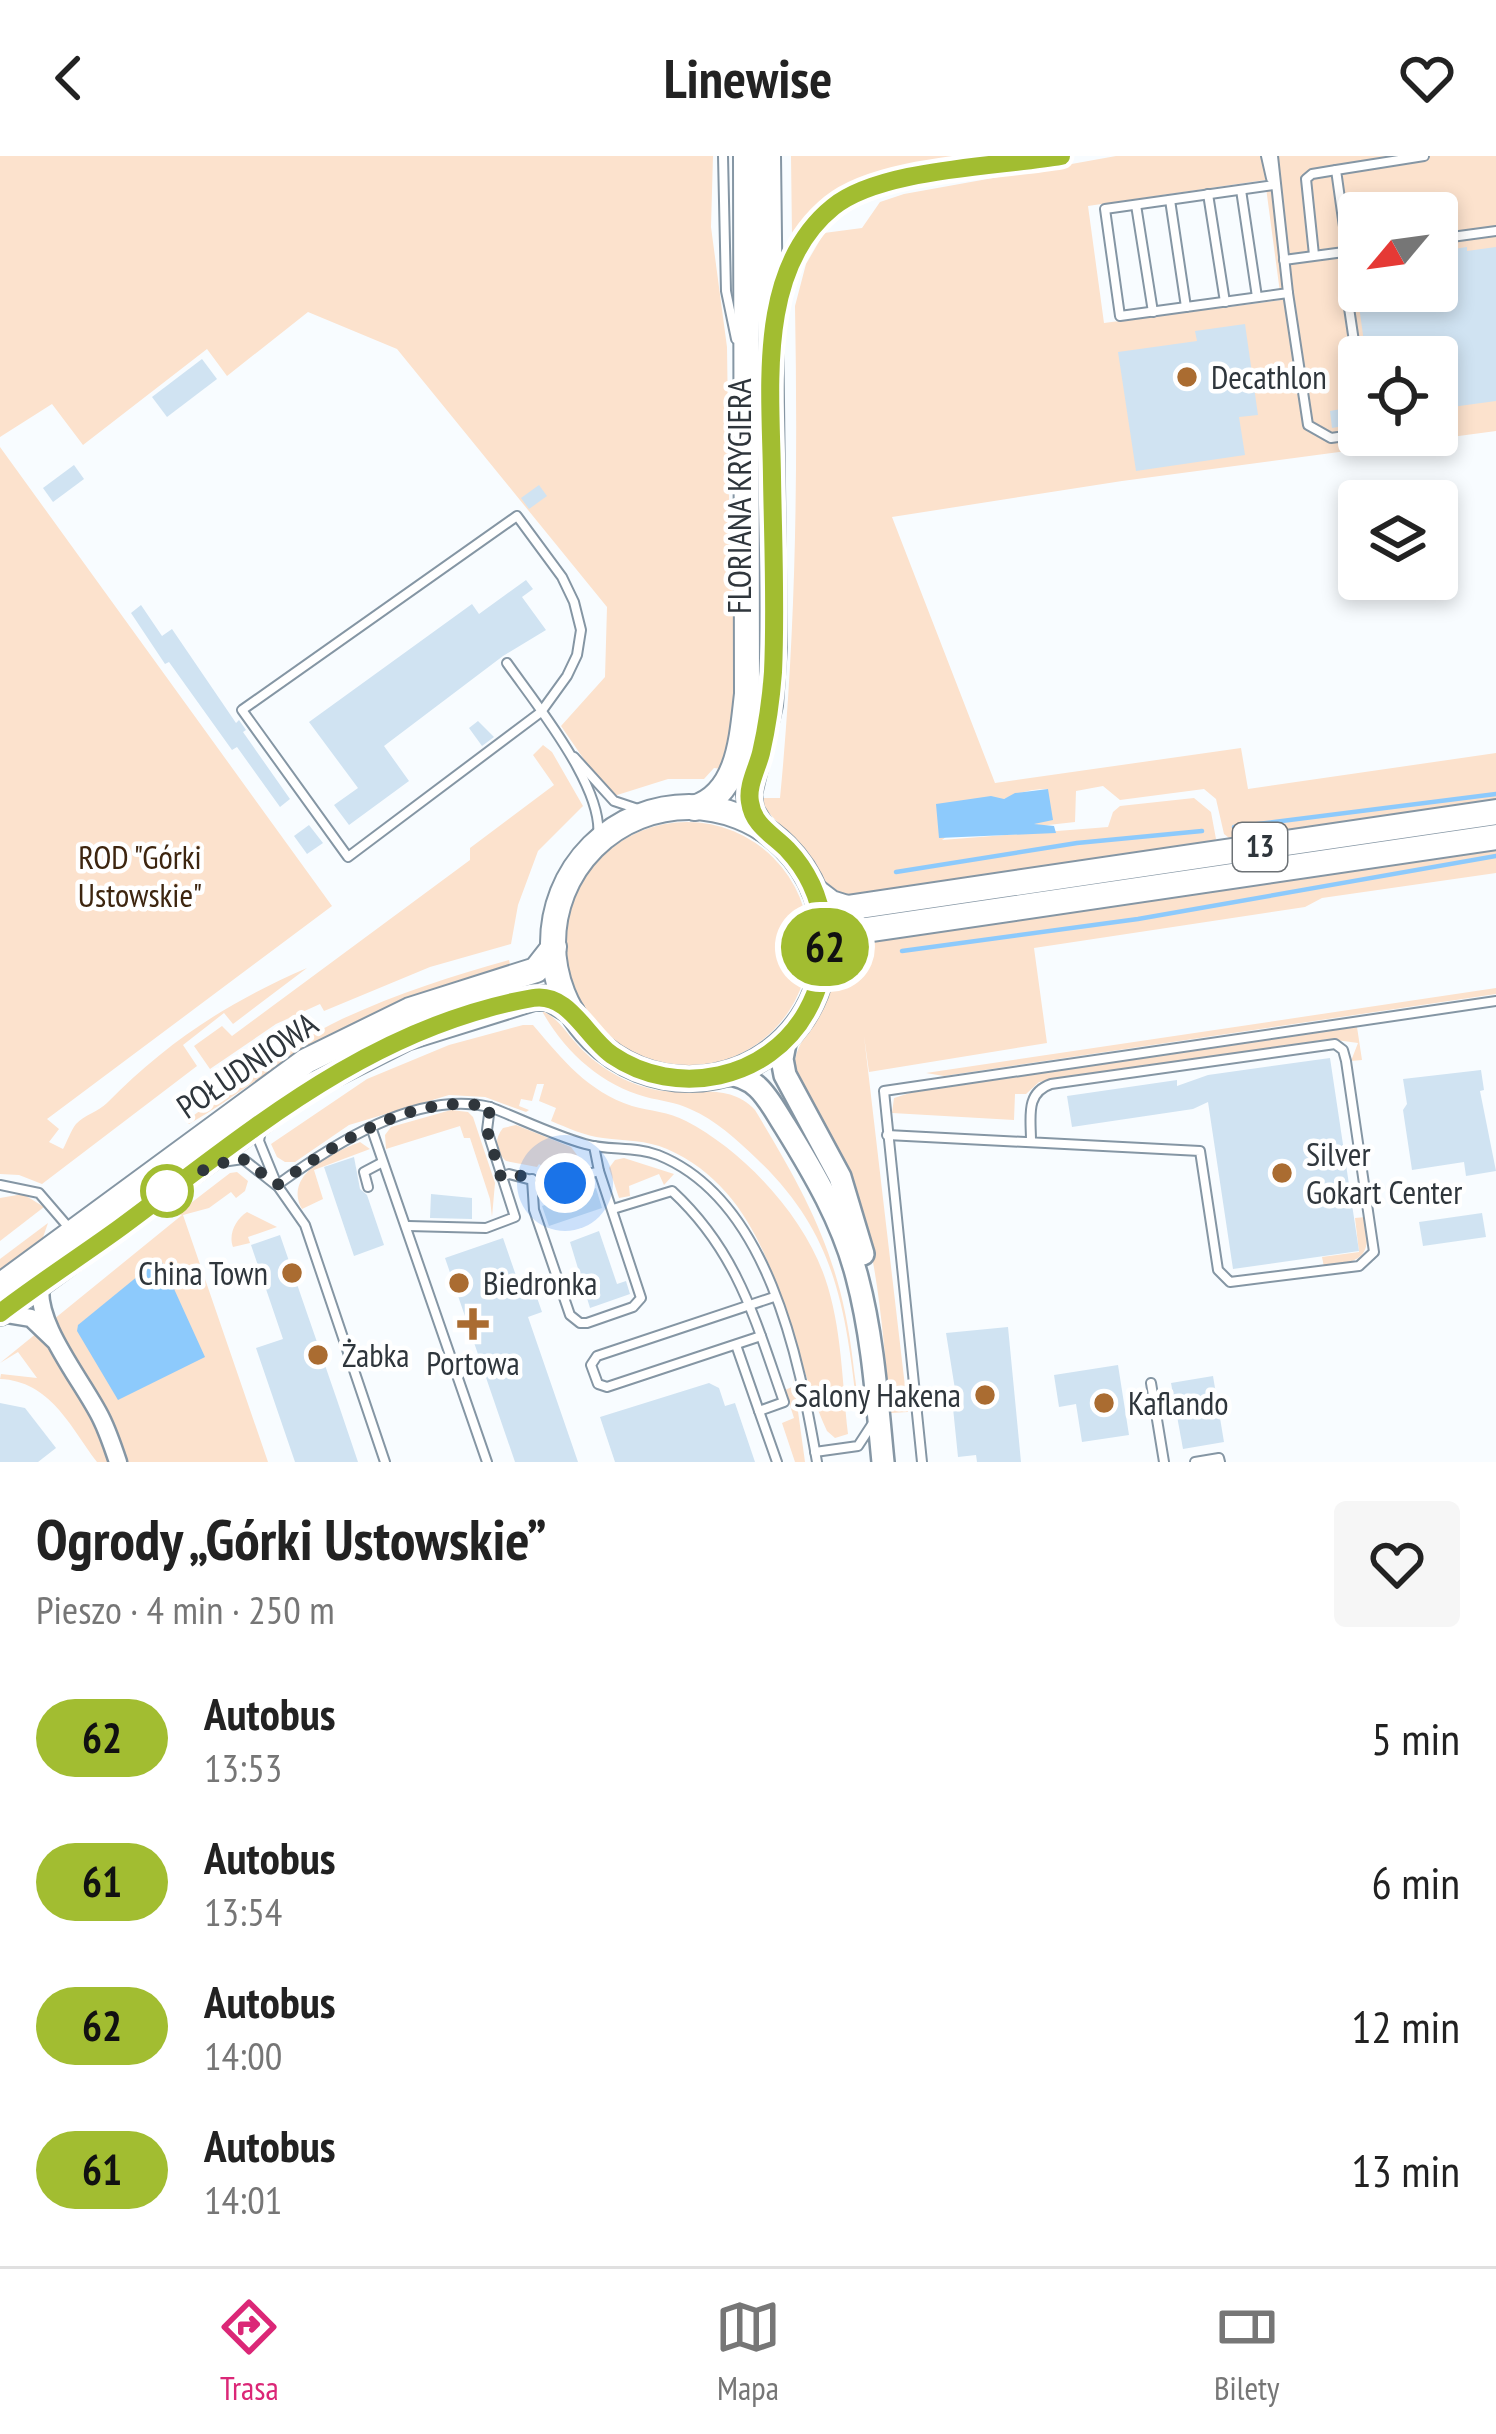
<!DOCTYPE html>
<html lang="pl">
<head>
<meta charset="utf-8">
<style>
	:root { --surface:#fff; --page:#f6f6f6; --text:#222; --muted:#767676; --line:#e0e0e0; --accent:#db2777 }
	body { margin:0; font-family:"PT Sans Narrow",sans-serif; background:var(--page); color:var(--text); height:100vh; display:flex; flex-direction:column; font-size:45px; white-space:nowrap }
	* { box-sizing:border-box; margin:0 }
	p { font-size:39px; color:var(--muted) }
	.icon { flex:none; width:66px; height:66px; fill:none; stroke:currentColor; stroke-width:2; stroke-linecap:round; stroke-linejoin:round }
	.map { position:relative; height:1306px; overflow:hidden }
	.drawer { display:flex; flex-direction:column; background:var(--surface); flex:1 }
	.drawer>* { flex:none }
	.badge { padding:0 24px; border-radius:39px; font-size:42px; line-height:78px }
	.needle { width:78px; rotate:241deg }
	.fabs { position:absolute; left:1338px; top:36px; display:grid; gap:24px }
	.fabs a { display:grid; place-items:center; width:120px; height:120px; border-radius:12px; background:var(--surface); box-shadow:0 6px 18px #0003; font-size:60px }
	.you { position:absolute; width:60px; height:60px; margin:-30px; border:9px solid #fff; border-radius:50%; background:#1a73e8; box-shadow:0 0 0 18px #1a73e833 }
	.map>.badge { position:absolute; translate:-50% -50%; box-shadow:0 0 0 6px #fff }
	.round { display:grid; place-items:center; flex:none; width:126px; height:126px; border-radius:12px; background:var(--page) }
	.overview { display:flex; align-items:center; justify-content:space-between; height:204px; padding:0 36px }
	h1 { font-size:57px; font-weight:700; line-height:90px }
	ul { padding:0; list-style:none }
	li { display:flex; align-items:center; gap:36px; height:144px; padding:0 36px }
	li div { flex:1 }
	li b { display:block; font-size:45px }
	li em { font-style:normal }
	li .badge { min-width:132px; font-weight:700; text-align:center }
	header { display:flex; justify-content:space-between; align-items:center; height:156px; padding:0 36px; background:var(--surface); font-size:54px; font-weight:700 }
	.menu { display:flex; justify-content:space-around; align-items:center; height:168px; border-top:3px solid var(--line); background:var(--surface); font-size:33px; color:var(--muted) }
	.menu a { display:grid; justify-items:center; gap:6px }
	.menu .active { color:var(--accent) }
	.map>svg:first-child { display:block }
</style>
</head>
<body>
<header><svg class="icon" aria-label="back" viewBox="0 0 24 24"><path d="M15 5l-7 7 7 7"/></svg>Linewise<svg class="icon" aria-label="heart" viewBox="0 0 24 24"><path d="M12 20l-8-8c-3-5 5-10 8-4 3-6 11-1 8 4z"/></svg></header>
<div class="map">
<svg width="1496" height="1306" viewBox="0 0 1496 1306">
	<rect width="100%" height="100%" fill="#f8fcff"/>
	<!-- green -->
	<g fill="#fce2cd" fill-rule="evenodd">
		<path d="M0 0H713L711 71 727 191 730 407 741 511 736 562 722 613 714 612 704 623H668L614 640 601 628 561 570 605 521 607 451 397 193 308 156 227 220 207 193 83 289 52 248 0 281Z"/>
		<path d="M791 0H959C899 15 831 28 792 80Z"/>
		<path d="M1116 0H1496V275L1122 325 892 361 995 627 1241 592 1248 633 1496 597V647L1233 685 1224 678 1216 643 1204 633 1120 644 1103 630 1076 635 1075 666 1039 670 1031 667 1048 633C1005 633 975 660 942 684L1108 671 1113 656 1120 650 1194 642 1211 656 1216 683 1210 688 858 740 841 738 827 728 807 697 767 655 761 642H780C796 478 798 315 795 150L806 108 824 77 862 72 880 46 904 38ZM1265 24 1281 144 1104 167 1088 50ZM1359 57H1437V135H1359ZM1359 201H1437V279H1359Z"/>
		<path d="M0 291 332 750 47 963 59 973 49 986 63 993C67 986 71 974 76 968 84 959 98 956 107 947 167 886 228 846 307 812L233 868 224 857 183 889 197 910 42 1028 19 1019 0 1018Z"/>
		<path d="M543 589 552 596 583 650 538 695 518 749 511 788 430 811 324 855 320 848 276 868 210 913 194 890 222 870 232 880 470 704V692L554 629 533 599Z"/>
		<circle cx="687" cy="788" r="122"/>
		<path d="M1496 692V717L1322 742 1305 751 1034 792 1047 887 869 916 864 880 908 1256 891 1257C882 1178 879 1096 850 1021 836 988 799 948 795 915 791 889 819 865 828 841 834 827 833 810 843 798 850 791 857 788 867 785Z"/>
		<path d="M509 804 511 813C443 834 377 854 313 888 270 912 232 944 189 968L186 965C236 929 286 890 342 863 396 838 452 820 509 804Z"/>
		<path d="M1496 832V838L944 920 926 917Z"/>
		<path d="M542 855C558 862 564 874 576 887 594 908 621 925 648 932 685 943 727 923 755 954 808 1042 841 1102 853 1206 855 1224 859 1243 858 1262 846 1156 838 1080 757 1003 737 984 716 964 690 953 676 946 661 945 646 941 601 929 564 895 542 855Z"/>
		<path d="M523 869H533C563 904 587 935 632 950 650 955 669 956 686 965 744 995 804 1060 825 1122 842 1171 842 1227 848 1278L835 1282 827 1275C783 1179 778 1042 667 993 646 984 626 985 603 982 585 980 568 972 551 965L556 952 539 945 544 928H537L532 945 521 943 519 950 529 954 526 956 485 941 449 939 349 969 295 1006H285L277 1001 271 988 367 923 449 889Z"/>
		<path d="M1357 871 1362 904 1351 905 1358 887 1329 883 1039 926 1026 938H1015L1014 964 892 957 894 942 913 936Z"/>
		<path d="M451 954 468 956 473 961 495 1027 492 1061 490 1043 470 982H464L460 970 386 993 385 979 391 971Z"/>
		<path d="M516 969 571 991 577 999 572 1009 560 1016 551 1014 552 1008 548 1006 545 1013 539 1008 537 1011 506 1005C495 995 494 983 503 972Z"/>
		<path d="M360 986 370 993 314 1014 323 1043 302 1053C282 1016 338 995 360 986Z"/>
		<path d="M624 1002 674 1018 664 1029 659 1018 629 1030 630 1040 619 1042 609 1012 615 1004Z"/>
		<path d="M237 1016 248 1025 245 1035 236 1042 231 1036 209 1052 183 1059 268 1306H97C70 1270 50 1225 0 1223L1 1218 37 1222 18 1196 0 1207 182 1059 174 1060 230 1017Z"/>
		<path d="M23 1038 44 1051 0 1085V1042Z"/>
		<path d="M247 1056 277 1071 248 1081 250 1087 233 1091C228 1078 236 1063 247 1056Z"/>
		<path d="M1366 1061C1371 1102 1363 1105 1324 1111L1322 1101 1359 1096 1355 1062Z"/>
		<path d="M48 1067 41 1087 0 1119V1103Z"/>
		<path d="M793 1219 805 1306H795L782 1267 794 1262 785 1234 794 1230Z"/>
	</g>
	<!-- water -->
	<g fill="#8dcafc">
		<path d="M1048 633 1053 664 1034 668 1054 670 1056 677 939 682 936 648 991 640 1004 643 1015 637Z"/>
		<path d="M160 1102 205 1201 118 1244 77 1175 78 1169Z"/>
	</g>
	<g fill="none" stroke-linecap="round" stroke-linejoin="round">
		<!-- stream -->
		<g stroke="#8dcafc" stroke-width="4.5">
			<path d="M1234 671 1496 638"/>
			<path d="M896 716 1077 687 1202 675"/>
			<path d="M902 795 1138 763 1496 700"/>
		</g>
	</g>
	<!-- building -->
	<g fill="#d0e3f2">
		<path d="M1467 91V95L1496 91V245L1437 253V201H1366L1357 135H1437V108H1442L1440 95Z"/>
		<path d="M1245 168 1258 259 1239 261 1245 299 1136 315 1118 196 1197 185 1195 175Z"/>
		<path d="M202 203 217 223 167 261 152 241Z"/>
		<path d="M1352 251 1354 268 1332 272 1330 255Z"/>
		<path d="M74 309 84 323 53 346 43 332Z"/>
		<path d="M539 329 547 340 529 353 521 342Z"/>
		<path d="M526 424 533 433 522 441 546 474 503 500 384 590 409 625 349 669 334 649 358 632 309 566 472 448 479 458Z"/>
		<path d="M141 449 162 480 172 473 236 567 239 564 246 574 243 576 290 643 280 651 237 591 232 594 169 506 165 508 131 457Z"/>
		<path d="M478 565 494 581 482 590 469 572Z"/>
		<path d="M309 669 323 687 307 698 294 680Z"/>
		<path d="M1330 902 1359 1095 1233 1113 1208 946 1193 953 1072 971 1067 940 1177 924V930L1208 919Z"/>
		<path d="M1481 914 1484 934 1480 935 1496 1015 1466 1020 1464 1006 1412 1014 1403 954 1407 948 1403 923Z"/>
		<path d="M354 1001 360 1033 367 1039 384 1089 354 1100 324 1011Z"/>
		<path d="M596 1032 602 1052 549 1070 542 1050Z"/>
		<path d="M431 1038 472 1042V1063L430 1062Z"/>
		<path d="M1482 1057 1486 1081 1423 1090 1419 1066Z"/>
		<path d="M599 1075 617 1128 626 1125 630 1138 590 1152 570 1086Z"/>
		<path d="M280 1079 336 1241 358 1306H295L256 1192 283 1183 251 1089Z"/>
		<path d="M503 1082 522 1137 534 1133 542 1156 528 1161 578 1306H515L445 1102Z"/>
		<path d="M1008 1171 1021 1306H977L976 1299 958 1301 953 1252H958L946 1177Z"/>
		<path d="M1118 1209 1129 1279 1082 1286 1076 1248 1059 1251 1054 1219Z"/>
		<path d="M1213 1220 1224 1286 1183 1293 1171 1227Z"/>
		<path d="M709 1227 719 1232 725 1250 735 1247 755 1306H615L600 1261Z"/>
		<path d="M0 1247 25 1252 56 1292 38 1306H0Z"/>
	</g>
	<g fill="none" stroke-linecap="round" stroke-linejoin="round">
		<!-- lane casing -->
		<g stroke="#8596a4" stroke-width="12">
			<g id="lane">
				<path d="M723 0 726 135 736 183"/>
				<path d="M1266 0 1271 22"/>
				<path d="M1273 0 1288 137 1120 160 1105 53 1274 29"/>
				<path d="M957 11 977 0"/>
				<path d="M1241 34 1257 141"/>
				<path d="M1208 38 1225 146"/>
				<path d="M1170 44 1186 151"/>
				<path d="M1136 49 1153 156"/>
				<path d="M1437 83 1496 75"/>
				<path d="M1314 99 1306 23 1312 18 1336 14"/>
				<path d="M1284 104 1359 94"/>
				<path d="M1288 137 1308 269 1331 282 1359 278"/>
				<path d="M780 144C808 3 949 21 1060 0"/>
				<path d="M1359 219 1345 125 1346 85 1336 14 1424 0"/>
				<path d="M517 360 562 421 574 446 581 474 577 499 567 520 541 556 348 701 242 554Z"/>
				<path d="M507 507C534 546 613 641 596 689"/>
				<path d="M574 601 614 645 650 657"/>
				<path d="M490 951C521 963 553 979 585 988 609 995 634 990 658 999 768 1043 799 1202 817 1306"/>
				<path d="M371 971 487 1306"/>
				<path d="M261 974 259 985 277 1029 305 1069 385 1306"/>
				<path d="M887 979 1200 995 1218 1114 1230 1126 1359 1110 1374 1096 1346 905 1343 894 1335 888 1051 928C1025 937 1031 961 1031 985"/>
				<path d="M222 1006 243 1003 276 1029"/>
				<path d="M501 1021 509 1018 551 1029 599 1015 594 990"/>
				<path d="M532 1023 534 1054 570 1159 580 1167H587L633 1151 641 1142 599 1015"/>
				<path d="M0 1029 39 1037 70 1073"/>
				<path d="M277 1029C334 988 416 934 490 951L487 974 515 1061 486 1072 408 1070"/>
				<path d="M368 1031 364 1016 381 1007"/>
				<path d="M613 1053 672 1035C738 1096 755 1164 784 1246L759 1255 777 1306"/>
				<path d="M761 1180 607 1231 598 1228 591 1209 597 1200 774 1141"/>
				<path d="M736 1189 759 1255"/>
				<path d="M1151 1227 1164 1306"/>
				<path d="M815 1296 858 1290 873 1267"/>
				<path d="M922 1306 884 935 1496 845"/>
				<path d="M1195 1306 1219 1302 1220 1306"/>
			</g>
		</g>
		<!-- street casing -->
		<g stroke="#8596a4" stroke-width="21">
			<g id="street">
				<path d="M41 1126C33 1167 83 1225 101 1262 108 1276 113 1291 118 1306"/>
				<path d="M1 1157 31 1162 54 1184"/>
			</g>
		</g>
		<!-- secondary casing -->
		<g stroke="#8596a4" stroke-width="26">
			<g id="secondary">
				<path d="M786 882 782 903 785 919 840 1021 863 1098"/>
				<path d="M725 918C758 919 769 945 785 970 814 1017 843 1066 857 1121 873 1181 877 1245 883 1306"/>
			</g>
		</g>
		<!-- primary casing -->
		<g stroke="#8596a4" stroke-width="28">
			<g id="primary">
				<circle cx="689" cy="787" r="136"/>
				<path d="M694 652C740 638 742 579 747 538L746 0"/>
				<path d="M762 672 751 654 749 638 770 549 774 491 768 0"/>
				<path d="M814 734 831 747 847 752 1496 656"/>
				<path d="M824 801 852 776 1496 681"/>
				<path d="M0 1130 306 905 410 854 536 814 554 791"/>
				<path d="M0 1157 309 931 406 882 534 842H549L572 856"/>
			</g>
		</g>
		<!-- lane -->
		<use href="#lane" stroke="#fff" stroke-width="8"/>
		<!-- street -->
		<use href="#street" stroke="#fff" stroke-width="16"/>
		<!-- secondary -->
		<use href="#secondary" stroke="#fff" stroke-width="21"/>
		<!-- primary -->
		<use href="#primary" stroke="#fff" stroke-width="24"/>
	</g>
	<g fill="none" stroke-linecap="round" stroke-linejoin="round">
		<!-- line casing -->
		<g stroke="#fff" stroke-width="27">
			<path id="line" d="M0 1157C38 1128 78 1102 117 1074 246 979 368 871 533 842 569 836 586 881 612 899 676 943 769 924 807 855 836 803 828 736 787 693 772 678 753 669 750 646 747 630 757 613 761 597 767 571 771 543 773 516 776 451 773 386 772 321 771 234 756 113 833 51 881 12 999 11 1061 0"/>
		</g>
		<!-- line -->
		<use href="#line" stroke="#a2bd31" stroke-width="18"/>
		<!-- walk -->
		<path stroke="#2f363c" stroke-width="12" stroke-dasharray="0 21.6" d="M167 1035 158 1042 188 1020 236 1002 243 1003 277 1029C334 988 415 935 490 951L487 974 501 1021C522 1013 543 1031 565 1027"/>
	</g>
	<!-- markers -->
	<g fill="#aa6c31" stroke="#fff" stroke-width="4.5">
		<circle cx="1187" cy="221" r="12"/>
		<circle cx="1282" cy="1017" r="12"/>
		<circle cx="292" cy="1117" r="12"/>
		<circle cx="459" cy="1127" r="12"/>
		<path d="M467 1150h12v12h12v12h-12v12h-12v-12h-12v-12h12z"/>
		<circle cx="318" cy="1199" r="12"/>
		<circle cx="985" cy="1239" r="12"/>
		<circle cx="1104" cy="1247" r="12"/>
	</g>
	<circle fill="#fff" stroke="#a2bd31" stroke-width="6" cx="167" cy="1035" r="24"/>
	<g text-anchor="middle" stroke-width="9" stroke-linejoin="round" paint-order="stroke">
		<!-- shield labels -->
		<rect fill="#fff" stroke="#6d7276" stroke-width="3" x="1233" y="667" width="54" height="48" rx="9"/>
		<g font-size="30" font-weight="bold" fill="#2f363c">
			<text x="1260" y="701">13</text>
		</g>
		<!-- poi labels -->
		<g font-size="33" fill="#2f363c" stroke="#fff" text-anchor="start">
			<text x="1211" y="233">Decathlon</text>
			<text x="1306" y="1010">Silver<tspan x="1306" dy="38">Gokart Center</tspan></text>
			<text x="268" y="1129" text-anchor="end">China Town</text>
			<text x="483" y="1139">Biedronka</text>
			<text x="342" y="1211">Żabka</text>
			<text x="473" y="1219" text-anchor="middle">Portowa</text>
			<text x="961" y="1251" text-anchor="end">Salony Hakena</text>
			<text x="1128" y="1259">Kaflando</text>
		</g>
		<!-- street labels -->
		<g font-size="33" fill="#2f363c" stroke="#fff">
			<text transform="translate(739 340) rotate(-90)" y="12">FLORIANA KRYGIERA</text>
			<text transform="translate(247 909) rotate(-34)" y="12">POŁUDNIOWA</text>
		</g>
		<!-- park labels -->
		<g font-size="33" fill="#3d250f" stroke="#fff">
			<text x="140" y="713">ROD "Górki<tspan x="140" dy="38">Ustowskie"</tspan></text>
		</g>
	</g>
</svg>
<div class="fabs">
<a><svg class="needle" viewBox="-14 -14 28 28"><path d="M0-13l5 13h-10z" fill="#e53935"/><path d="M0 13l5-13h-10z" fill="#767676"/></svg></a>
<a><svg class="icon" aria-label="locate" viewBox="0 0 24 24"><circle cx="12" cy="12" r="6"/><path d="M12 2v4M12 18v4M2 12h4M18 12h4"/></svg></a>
<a><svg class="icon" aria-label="layers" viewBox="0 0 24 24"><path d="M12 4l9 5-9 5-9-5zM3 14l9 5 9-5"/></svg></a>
</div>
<div class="you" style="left:565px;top:1027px"></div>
<b class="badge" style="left:825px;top:791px;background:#a2bd31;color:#111">62</b>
</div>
<section class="drawer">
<div class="overview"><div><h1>Ogrody „Górki Ustowskie”</h1><p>Pieszo · 4 min · 250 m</p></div><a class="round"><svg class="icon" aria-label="heart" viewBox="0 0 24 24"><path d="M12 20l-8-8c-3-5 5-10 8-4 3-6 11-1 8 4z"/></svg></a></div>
<ul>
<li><span class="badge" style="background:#a2bd31;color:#111">62</span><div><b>Autobus</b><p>13:53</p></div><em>5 min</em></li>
<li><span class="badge" style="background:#a2bd31;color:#111">61</span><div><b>Autobus</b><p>13:54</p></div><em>6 min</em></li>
<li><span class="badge" style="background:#a2bd31;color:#111">62</span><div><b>Autobus</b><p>14:00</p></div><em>12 min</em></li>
<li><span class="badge" style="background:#a2bd31;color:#111">61</span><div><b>Autobus</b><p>14:01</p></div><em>13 min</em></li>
</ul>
</section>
<nav class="menu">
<a class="active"><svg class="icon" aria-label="directions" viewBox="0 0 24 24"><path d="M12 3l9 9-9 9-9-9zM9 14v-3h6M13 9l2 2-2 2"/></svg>Trasa</a>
<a><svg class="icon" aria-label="map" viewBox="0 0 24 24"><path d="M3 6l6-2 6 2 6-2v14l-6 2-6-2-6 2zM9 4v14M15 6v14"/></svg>Mapa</a>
<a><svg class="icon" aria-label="tickets" viewBox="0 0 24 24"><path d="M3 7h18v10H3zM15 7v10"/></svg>Bilety</a>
</nav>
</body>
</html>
